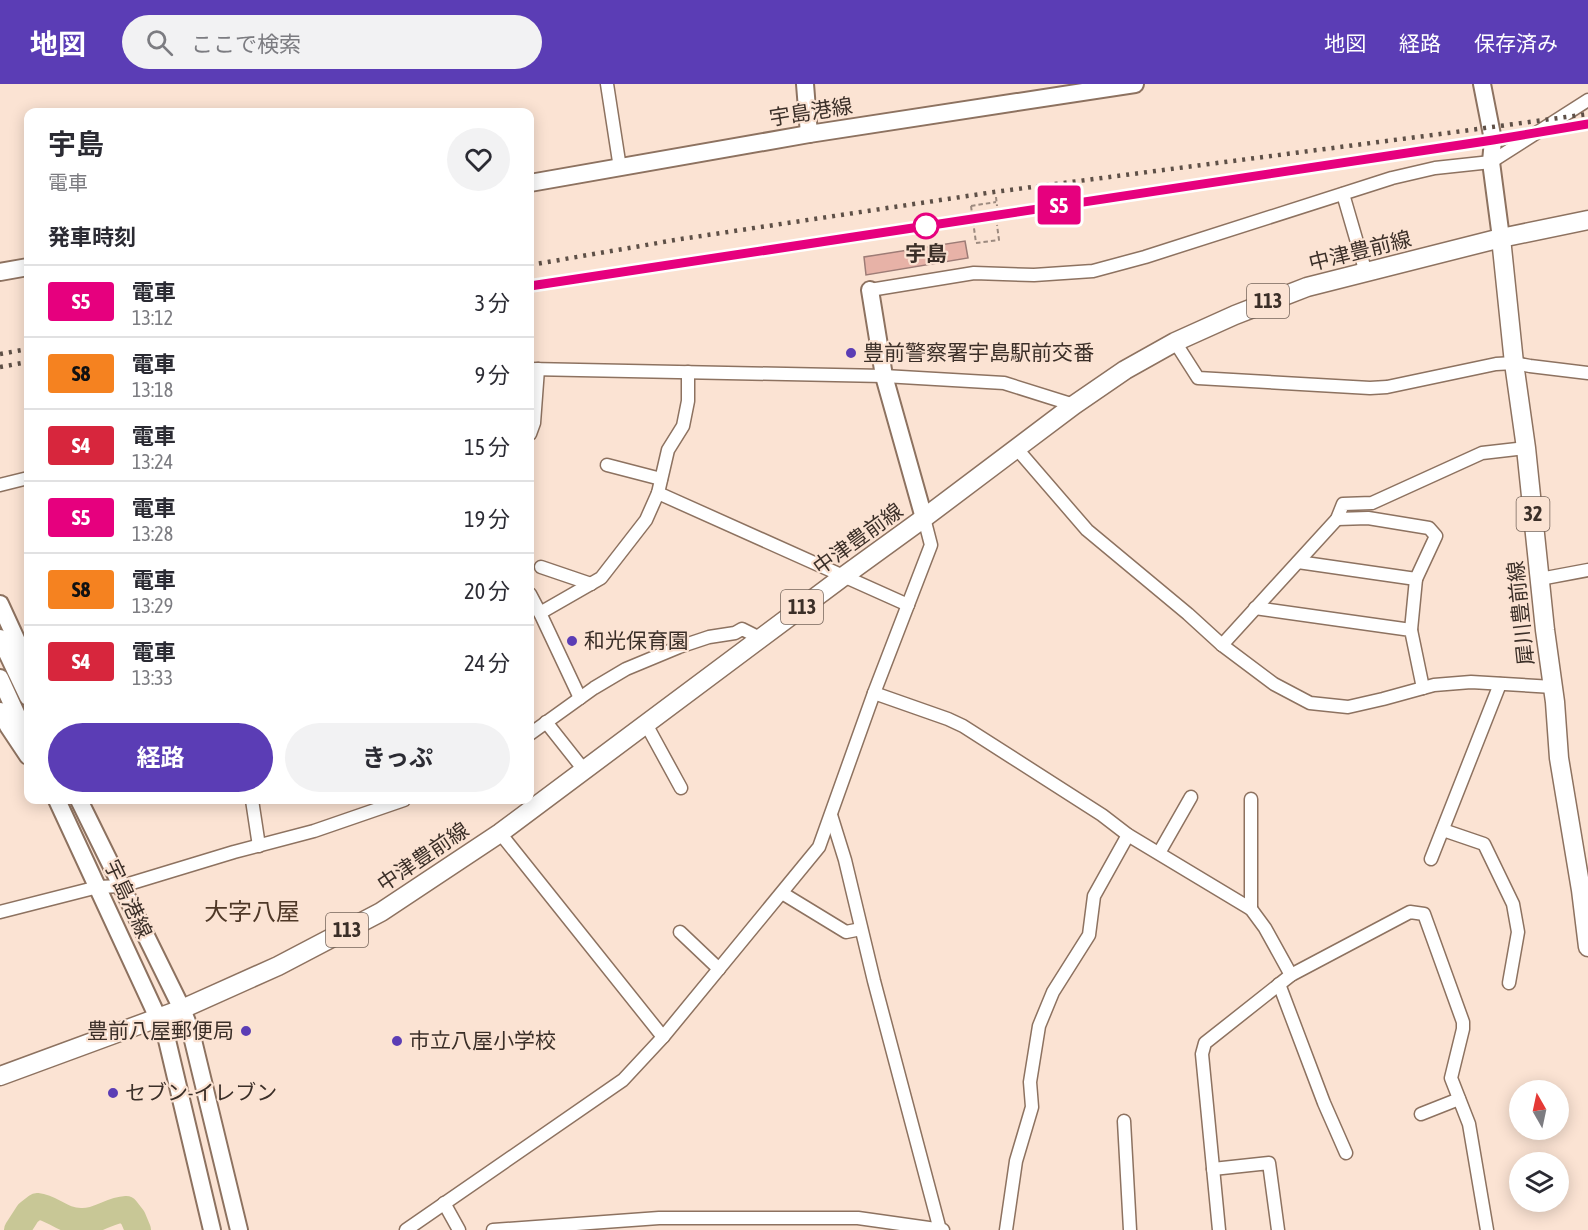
<!DOCTYPE html>
<html lang="ja">
<head>
<meta charset="utf-8">
<style>
	:root { --surface:#fff; --page:#f2f2f3; --text:#2b2b33; --muted:#7c7c81; --line:#e1e1e2; --accent:#5b3db5 }
	body { margin:0; font-family:"Asap Condensed","Noto Sans JP",sans-serif; background:var(--page); color:var(--text); height:100vh; display:flex; flex-direction:column; font-size:22px; white-space:nowrap }
	* { box-sizing:border-box; margin:0 }
	p { font-size:20px; color:var(--muted) }
	.icon { flex:none; width:33px; height:33px; fill:none; stroke:currentColor; stroke-width:2; stroke-linecap:round; stroke-linejoin:round }
	.map { position:relative; flex:1; overflow:hidden }
	.side { position:absolute; left:24px; top:24px; width:510px; height:696px; display:flex; flex-direction:column; background:var(--surface); border-radius:12px; box-shadow:0 3px 15px #0003 }
	.side>* { flex:none }
	.badge { padding:0 12px; border-radius:4px; font-size:21px; line-height:39px }
	.needle { width:39px; rotate:351deg }
	.fabs { position:absolute; left:1509px; top:996px; display:grid; gap:12px }
	.fabs a { display:grid; place-items:center; width:60px; height:60px; border-radius:50%; background:var(--surface); box-shadow:0 3px 15px #0003; font-size:30px }
	.map>.badge { position:absolute; translate:-50% -50%; box-shadow:0 0 0 3px #fff }
	h2 { padding:0 24px; font-size:22px; line-height:54px }
	.round { display:grid; place-items:center; flex:none; width:63px; height:63px; border-radius:32px; background:var(--page) }
	.head { display:flex; align-items:center; justify-content:space-between; height:102px; padding:0 24px }
	h1 { font-size:28px; font-weight:700; line-height:45px }
	.primary-button { display:flex; gap:12px; margin-top:auto; padding:12px 24px }
	.primary-button a { flex:1; height:69px; border-radius:36px; background:var(--accent); color:#fff; font-size:24px; font-weight:700; line-height:69px; text-align:center }
	.primary-button a+a { background:var(--page); color:var(--text) }
	ul { padding:0; list-style:none }
	li { display:flex; align-items:center; gap:18px; height:72px; padding:0 24px; border-top:2px solid var(--line) }
	li div { flex:1 }
	li b { display:block; font-size:22px }
	li em { font-style:normal }
	li .badge { min-width:66px; font-weight:700; text-align:center }
	header { display:flex; align-items:center; gap:36px; box-sizing:border-box; height:84px; padding:0 30px; background:var(--accent); color:#fff }
	header strong { font-size:28px }
	nav { display:flex; gap:33px; margin-inline-start:auto; font-size:21px }
	.search { width:420px; height:54px; background:var(--page); display:flex; align-items:center; gap:15px; box-sizing:border-box; padding:0 21px; border-radius:33px; color:var(--muted); font-size:22px }
	.map>svg:first-child { display:block }
</style>
</head>
<body>
<header>
<strong>地図</strong>
<div class="search"><svg class="icon" aria-label="search" viewBox="0 0 24 24"><circle cx="10" cy="10" r="6"/><path d="M15 15l6 6"/></svg>ここで検索</div>
<nav><a>地図</a><a>経路</a><a>保存済み</a></nav>
</header>
<div class="map">
<svg width="1588" height="1146" viewBox="0 0 1588 1146">
	<rect width="100%" height="100%" fill="#fbe3d3"/>
	<g fill="none" stroke-linecap="round" stroke-linejoin="round">
		<!-- river -->
		<path stroke="#c8c796" stroke-width="26" d="M17 1146 28 1129 37 1122C54 1124 61 1137 81 1137 98 1138 109 1126 126 1125L133 1134 138 1146"/>
	</g>
	<!-- building -->
	<path fill="#e7b2a7" stroke="#9d7c76" stroke-width="1.5" d="M965 157 968 174 866 191 864 173Z"/>
	<g fill="none" stroke-linecap="round" stroke-linejoin="round">
		<!-- street casing -->
		<g stroke="#8d7260" stroke-width="15">
			<g id="street">
				<path d="M607 0 620 84"/>
				<path d="M1343 110 1366 189"/>
				<path d="M870 206 974 189 1034 191 1093 187 1145 173 1392 94 1435 84 1491 78 1588 16"/>
				<path d="M1175 258 1198 294 1370 304 1387 303 1496 280 1514 279 1530 282 1588 289"/>
				<path d="M530 285 884 292 1004 299 1074 321"/>
				<path d="M530 350 534 339 538 285"/>
				<path d="M1017 365 1087 446 1188 530 1222 561 1274 600 1310 619 1348 623 1383 615 1434 601 1471 598 1553 603"/>
				<path d="M607 381 661 395"/>
				<path d="M0 401 28 394"/>
				<path d="M658 409 908 521"/>
				<path d="M1337 435 1368 434 1429 444 1436 452 1416 495"/>
				<path d="M1298 478 1416 495 1411 546"/>
				<path d="M541 483 591 500"/>
				<path d="M1540 495 1588 486"/>
				<path d="M530 510 540 529 580 614"/>
				<path d="M1255 524 1411 546 1423 604"/>
				<path d="M540 529 601 494 646 436 658 409 668 366 683 342 688 317V288"/>
				<path d="M1222 561 1337 435 1343 420 1372 419 1482 369 1526 364"/>
				<path d="M874 609 948 635 963 642 1102 731 1128 751 1251 825 1265 844 1291 891"/>
				<path d="M546 638 584 686"/>
				<path d="M646 640 681 704"/>
				<path d="M530 650 594 604 626 585 679 563 709 553 735 549 742 545 760 554"/>
				<path d="M252 716 259 762"/>
				<path d="M831 731 845 776 874 897 940 1146"/>
				<path d="M1443 746 1484 760 1513 820 1518 848 1509 899"/>
				<path d="M500 749 663 953"/>
				<path d="M1159 769 1191 713"/>
				<path d="M1431 775 1500 600"/>
				<path d="M782 809 846 848 861 845"/>
				<path d="M1251 825V715"/>
				<path d="M0 828 98 803 122 802 234 768 314 747 404 716"/>
				<path d="M680 848 719 885"/>
				<path d="M1279 900 1324 1019 1346 1069"/>
				<path d="M1421 1030 1459 1015"/>
				<path d="M1124 1037 1130 1146"/>
				<path d="M1213 1085 1269 1079 1278 1146"/>
				<path d="M444 1119 459 1146"/>
				<path d="M406 1146 623 996 663 953 819 763 874 609 931 461 924 434"/>
				<path d="M493 1146 659 1134H858L943 1146"/>
				<path d="M1006 1146 1016 1077 1032 1023 1030 998 1039 942 1053 908 1089 851 1094 812 1128 751"/>
				<path d="M1219 1146 1202 970 1205 959 1291 891 1410 828 1424 830 1463 938V945L1451 994 1469 1040 1487 1146"/>
			</g>
		</g>
		<!-- secondary casing -->
		<g stroke="#8d7260" stroke-width="20">
			<g id="secondary">
				<path d="M805 0 809 50"/>
				<path d="M1482 0 1493 56 1491 78 1501 154"/>
				<path d="M530 99 809 50 1135 0"/>
				<path d="M0 188 28 183"/>
				<path d="M870 206 884 292 924 434"/>
				<path d="M0 520 28 581"/>
				<path d="M0 554 28 613"/>
				<path d="M0 594 28 655"/>
				<path d="M0 627 8 642 28 672"/>
				<path d="M57 716 158 934 167 956 212 1146"/>
				<path d="M79 716 182 925 191 948 239 1146"/>
			</g>
		</g>
		<!-- primary casing -->
		<g stroke="#8d7260" stroke-width="21">
			<g id="primary">
				<path d="M1501 154 1514 279 1526 364 1545 546 1555 618 1559 674 1581 806 1588 863"/>
				<path d="M0 992 182 925 278 882 381 828 500 749 844 492 924 434 1074 321 1125 286 1175 258 1235 231 1307 203 1501 154 1588 136"/>
			</g>
		</g>
		<!-- path -->
		<g stroke="#9c8a7f" stroke-width="2" stroke-dasharray="4.5 3" stroke-linecap="butt">
			<path d="M996 113 997 122"/>
			<path d="M971 122 996 118"/>
			<path d="M976 159 999 156 997 141"/>
		</g>
		<!-- street -->
		<use href="#street" stroke="#fff" stroke-width="12"/>
		<!-- secondary -->
		<use href="#secondary" stroke="#fff" stroke-width="16"/>
		<!-- primary -->
		<use href="#primary" stroke="#fff" stroke-width="18"/>
		<!-- rail -->
		<g stroke="#5e5047" stroke-width="4.5" stroke-dasharray="3 6" stroke-linecap="butt">
			<path d="M530 181 681 155 994 108 1448 49 1588 30"/>
			<path d="M530 202 1493 56 1588 40"/>
			<path d="M0 270 28 265"/>
			<path d="M0 283 28 278"/>
		</g>
		<!-- path-bridge -->
		<path stroke="#9c8a7f" stroke-width="2" stroke-dasharray="4.5 3" stroke-linecap="butt" d="M971 122 976 159"/>
	</g>
	<g fill="none" stroke-linecap="round" stroke-linejoin="round">
		<!-- line casing -->
		<g stroke="#fff" stroke-width="14">
			<path id="line" d="M530 202 1493 56 1588 40"/>
		</g>
		<!-- line -->
		<use href="#line" stroke="#e6007e" stroke-width="9"/>
	</g>
	<!-- markers -->
	<circle fill="#fff" stroke="#e6007e" stroke-width="3" cx="926" cy="142" r="12"/>
	<g fill="#5b3db5" stroke="#fbe3d3" stroke-width="2">
		<circle cx="851" cy="269" r="6"/>
		<circle cx="572" cy="557" r="6"/>
		<circle cx="246" cy="947" r="6"/>
		<circle cx="397" cy="957" r="6"/>
		<circle cx="113" cy="1009" r="6"/>
	</g>
	<g text-anchor="middle" stroke-width="4.5" stroke-linejoin="round" paint-order="stroke">
		<!-- shield labels -->
		<g fill="#fbe3d3" stroke="#75655b" stroke-width="1.5">
			<rect x="1247" y="200" width="42" height="34" rx="4.5"/>
			<rect x="1516.5" y="413" width="33" height="34" rx="4.5"/>
			<rect x="781" y="506" width="42" height="34" rx="4.5"/>
			<rect x="326" y="829" width="42" height="34" rx="4.5"/>
		</g>
		<g font-size="20" font-weight="bold" fill="#3b2f28">
			<text x="1268" y="224">113</text>
			<text x="1533" y="437">32</text>
			<text x="802" y="530">113</text>
			<text x="347" y="853">113</text>
		</g>
		<!-- street labels -->
		<g font-size="21" fill="#3b2f28" stroke="#fbe3d3">
			<text transform="translate(811 28) rotate(-9)" y="7">宇島港線</text>
			<text transform="translate(1360 167) rotate(-14)" y="7">中津豊前線</text>
			<text transform="translate(858 455) rotate(-36)" y="7">中津豊前線</text>
			<text transform="translate(1521 529) rotate(-96)" y="7">犀川豊前線</text>
			<text transform="translate(423 773) rotate(-34)" y="7">中津豊前線</text>
			<text transform="translate(128 815) rotate(65)" y="7">宇島港線</text>
		</g>
		<!-- stop labels -->
		<g font-size="21" font-weight="bold" fill="#3b2f28" stroke="#fbe3d3">
			<text x="926" y="177">宇島</text>
		</g>
		<!-- poi labels -->
		<g font-size="21" fill="#3b2f28" stroke="#fbe3d3" text-anchor="start">
			<text x="863" y="276">豊前警察署宇島駅前交番</text>
			<text x="584" y="564">和光保育園</text>
			<text x="234" y="954" text-anchor="end">豊前八屋郵便局</text>
			<text x="409" y="964">市立八屋小学校</text>
			<text x="125" y="1016">セブン-イレブン</text>
		</g>
		<!-- quarter labels -->
		<g font-size="24" fill="#4f3827" stroke="#fbe3d3">
			<text x="252" y="836">大字八屋</text>
		</g>
	</g>
</svg>
<div class="fabs">
<a><svg class="needle" viewBox="-14 -14 28 28"><path d="M0-13l5 13h-10z" fill="#e53935"/><path d="M0 13l5-13h-10z" fill="#7c7c81"/></svg></a>
<a><svg class="icon" aria-label="layers" viewBox="0 0 24 24"><path d="M12 4l9 5-9 5-9-5zM3 14l9 5 9-5"/></svg></a>
</div>
<b class="badge" style="left:1059px;top:121px;background:#e6007e;color:#fff">S5</b>
<section class="side">
<div class="head"><div><h1>宇島</h1><p>電車</p></div><a class="round"><svg class="icon" aria-label="heart" viewBox="0 0 24 24"><path d="M12 20l-8-8c-3-5 5-10 8-4 3-6 11-1 8 4z"/></svg></a></div>
<h2>発車時刻</h2>
<ul>
<li><span class="badge" style="background:#e6007e;color:#fff">S5</span><div><b>電車</b><p>13:12</p></div><em>3 分</em></li>
<li><span class="badge" style="background:#f58220;color:#111">S8</span><div><b>電車</b><p>13:18</p></div><em>9 分</em></li>
<li><span class="badge" style="background:#d7263d;color:#fff">S4</span><div><b>電車</b><p>13:24</p></div><em>15 分</em></li>
<li><span class="badge" style="background:#e6007e;color:#fff">S5</span><div><b>電車</b><p>13:28</p></div><em>19 分</em></li>
<li><span class="badge" style="background:#f58220;color:#111">S8</span><div><b>電車</b><p>13:29</p></div><em>20 分</em></li>
<li><span class="badge" style="background:#d7263d;color:#fff">S4</span><div><b>電車</b><p>13:33</p></div><em>24 分</em></li>
</ul>
<div class="primary-button"><a>経路</a><a>きっぷ</a></div>
</section>
</div>
</body>
</html>
